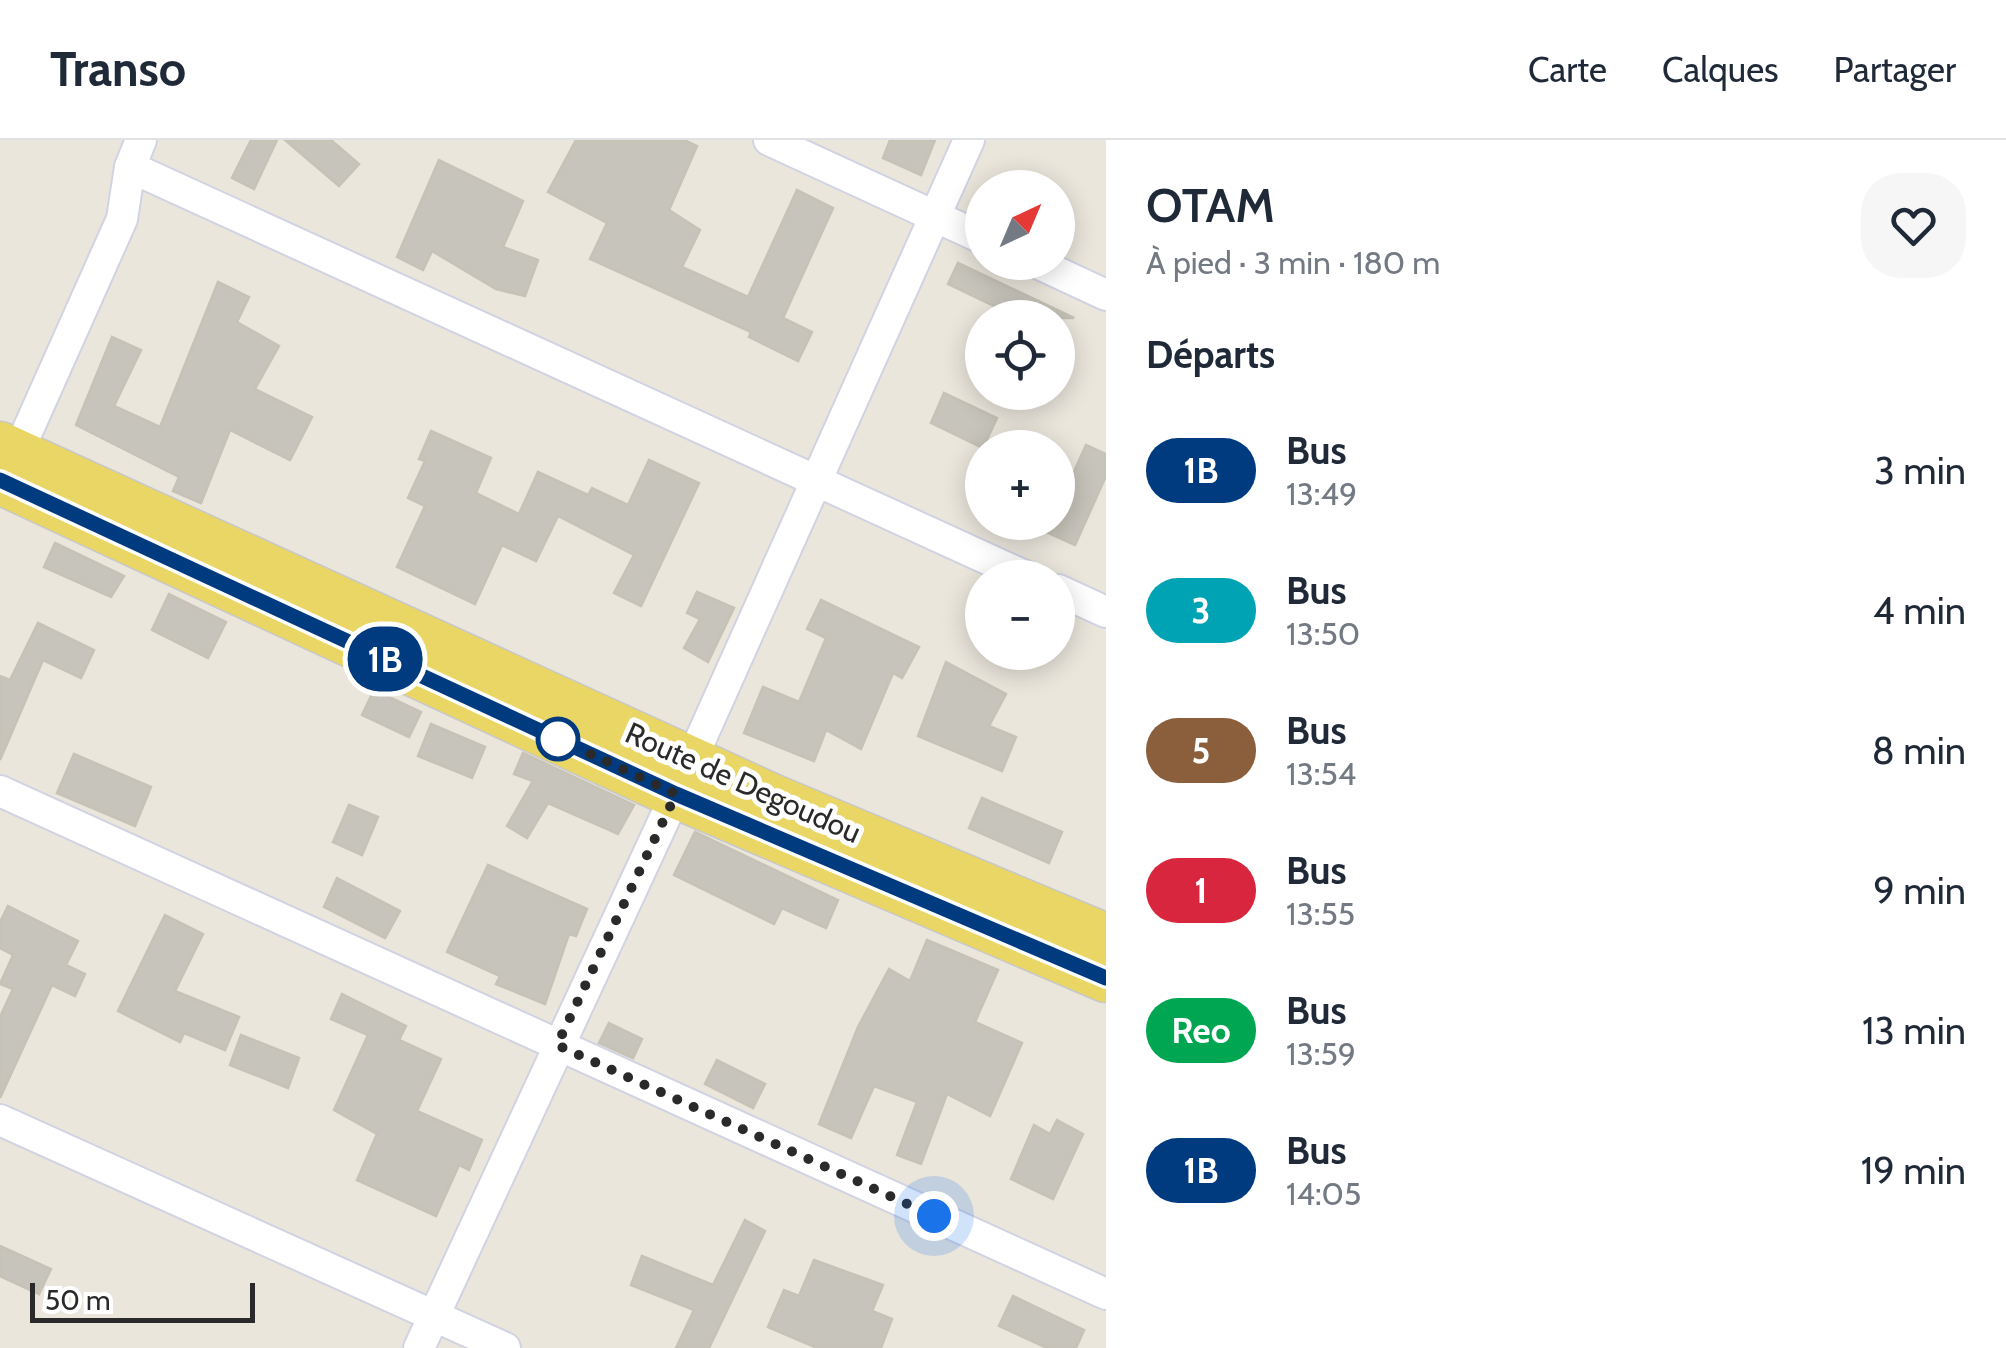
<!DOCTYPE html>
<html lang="fr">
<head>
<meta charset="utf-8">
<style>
	:root { --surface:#fff; --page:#f6f6f7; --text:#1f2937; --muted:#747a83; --line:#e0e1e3 }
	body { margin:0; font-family:Cabin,sans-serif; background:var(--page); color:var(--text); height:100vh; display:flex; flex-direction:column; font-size:38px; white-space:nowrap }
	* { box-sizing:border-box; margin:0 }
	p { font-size:32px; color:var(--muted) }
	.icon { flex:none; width:55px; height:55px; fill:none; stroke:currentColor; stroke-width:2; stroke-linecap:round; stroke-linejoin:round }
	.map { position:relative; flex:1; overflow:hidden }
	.sheet { display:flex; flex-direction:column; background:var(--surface); width:900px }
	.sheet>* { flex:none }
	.badge { padding:0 20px; border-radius:32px; font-size:35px; line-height:65px }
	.needle { width:65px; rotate:44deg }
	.controls { position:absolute; left:965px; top:30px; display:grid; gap:20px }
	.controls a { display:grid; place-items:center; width:110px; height:110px; border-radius:50%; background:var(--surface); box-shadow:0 5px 25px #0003; font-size:50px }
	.scale { position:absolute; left:30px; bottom:25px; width:225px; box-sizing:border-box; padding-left:10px; border:5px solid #2a2a2a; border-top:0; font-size:28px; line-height:35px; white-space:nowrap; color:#2a2a2a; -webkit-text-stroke:8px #fff; paint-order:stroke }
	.you { position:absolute; width:50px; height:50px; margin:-25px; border:8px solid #fff; border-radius:50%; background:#1a73e8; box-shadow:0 0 0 15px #1a73e833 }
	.map>.badge { position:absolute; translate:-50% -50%; box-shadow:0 0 0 5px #fff }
	h2 { padding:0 40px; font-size:38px; line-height:90px }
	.round { display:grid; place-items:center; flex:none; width:105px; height:105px; border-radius:40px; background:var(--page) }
	.summary { display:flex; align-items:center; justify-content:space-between; height:170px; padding:0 40px }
	h1 { font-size:48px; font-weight:600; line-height:75px }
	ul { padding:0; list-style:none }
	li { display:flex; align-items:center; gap:30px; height:140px; padding:0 40px }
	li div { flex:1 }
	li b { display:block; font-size:38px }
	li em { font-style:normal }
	li .badge { min-width:110px; font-weight:700; text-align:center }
	header { display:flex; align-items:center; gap:60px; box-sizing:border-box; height:140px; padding:0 50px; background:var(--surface); border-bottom:2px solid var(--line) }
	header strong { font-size:48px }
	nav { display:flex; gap:55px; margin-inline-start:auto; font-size:35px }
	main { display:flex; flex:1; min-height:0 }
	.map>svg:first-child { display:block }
</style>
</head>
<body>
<header>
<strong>Transo</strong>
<nav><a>Carte</a><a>Calques</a><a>Partager</a></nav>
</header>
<main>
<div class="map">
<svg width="1106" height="1208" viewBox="0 0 1106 1208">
	<rect width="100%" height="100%" fill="#ebe6dc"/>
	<!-- building -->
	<g fill="#c7c4bb" stroke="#c6c2b6" stroke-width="2.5">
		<path d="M251 0H277L254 49 232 38Z"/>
		<path d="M285 0H331L359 24 339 46Z"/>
		<path d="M576 0H684L697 6 669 70 700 90 682 127 748 157 797 50 833 68 783 178 812 192 798 221 749 197 751 192 590 119 607 83 548 52Z"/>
		<path d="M890 0H935L921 35 883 18Z"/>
		<path d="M439 20 523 61 503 107 538 120 525 156 496 149 432 111 423 130 397 117Z"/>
		<path d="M958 123 1074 178H1019L948 144Z"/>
		<path d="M218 142 249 157 237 182 279 206 255 249 312 277 290 320 230 290 201 363 173 351 179 337 76 285 112 197 141 210 114 266 160 287Z"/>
		<path d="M944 253 997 278 983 308 931 283Z"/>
		<path d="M431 291 491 318 476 353 519 374 538 332 588 355 592 348 628 365 649 320 699 343 641 466 614 453 634 415 558 376 536 421 502 405 475 464 397 427 425 366 408 358 425 321 419 319Z"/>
		<path d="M1086 305 1106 314V336L1075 405 1046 392 1051 382H1058V367Z"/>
		<path d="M55 403 124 436 111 457 44 427Z"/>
		<path d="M697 452 734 468 708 522 684 508 700 479 687 473Z"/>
		<path d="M169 454 226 482 208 518 152 490Z"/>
		<path d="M821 460 919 507 902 538 893 533 861 609 826 590 814 621 744 593 763 547 799 562 826 498 807 489Z"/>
		<path d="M38 483 94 510 81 538 43 520 0 620V536L10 540Z"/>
		<path d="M946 522 1006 554 989 586 1016 597 1002 631 918 596Z"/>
		<path d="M374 550 421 572 409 597 362 575Z"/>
		<path d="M431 584 485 607 472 638 418 616Z"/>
		<path d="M523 613 634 665 618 694 548 663 527 698 507 686 533 641 514 634Z"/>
		<path d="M74 614 151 647 135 686 57 653Z"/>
		<path d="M982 658 1062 692 1049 723 969 688Z"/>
		<path d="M349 665 378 677 362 715 333 702Z"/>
		<path d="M695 692 838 760 826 788 782 768 774 784 674 735Z"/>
		<path d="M488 725 587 769 576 796 569 794 545 864 496 844 500 836 447 812Z"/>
		<path d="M337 738 400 771 385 798 324 767Z"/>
		<path d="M8 766 78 801 66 825 85 834 75 856 52 845 0 958V877L13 849 0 844 13 815 0 808V782Z"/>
		<path d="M165 775 203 794 175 851 239 877 225 910 184 893 180 902 118 871Z"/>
		<path d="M927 800 998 830 975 882 1022 903 990 976 947 954 921 1024 897 1015 917 962 874 946 851 998 819 984 858 887 889 829 910 841Z"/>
		<path d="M342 854 406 886 399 900 441 919 417 971 482 1000 469 1030 459 1025 436 1076 357 1040 377 994 334 970 368 895 331 879Z"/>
		<path d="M609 883 642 899 633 918 599 903Z"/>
		<path d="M241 895 299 918 288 948 230 925Z"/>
		<path d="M717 920 765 944 753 968 705 944Z"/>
		<path d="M1057 980 1083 994 1053 1059 1011 1039 1034 985 1050 994Z"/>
		<path d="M745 1080 765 1091 709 1208H676L694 1170 631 1145 642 1116 713 1145Z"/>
		<path d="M0 1106 51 1129 39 1154 0 1136Z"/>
		<path d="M814 1120 883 1145 872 1171 892 1179 881 1208H817L768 1187 784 1150 799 1156Z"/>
		<path d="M1013 1156 1084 1190 1076 1208H1047L999 1186Z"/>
	</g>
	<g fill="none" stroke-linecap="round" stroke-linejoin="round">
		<!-- minor casing -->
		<g stroke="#d2d3e2" stroke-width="34">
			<g id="minor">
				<path d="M769 0 982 98"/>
				<path d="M130 27 1029 438"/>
				<path d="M1035 122 1106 155"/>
				<path d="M10 330 122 79 130 27 141 0"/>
				<path d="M1058 450 1106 472"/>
				<path d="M0 651 1106 1154"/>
				<path d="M0 980 505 1208"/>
				<path d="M419 1208 676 654 969 0"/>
			</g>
		</g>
		<!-- primary casing -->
		<g stroke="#c8c8c8" stroke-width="51">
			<g id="primary">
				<path d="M0 306 774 659 1106 798"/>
				<path d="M0 340 676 654 1106 838"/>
			</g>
		</g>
		<!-- minor -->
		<use href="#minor" stroke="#fff" stroke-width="30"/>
		<!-- primary -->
		<use href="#primary" stroke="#e9d664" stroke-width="48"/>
	</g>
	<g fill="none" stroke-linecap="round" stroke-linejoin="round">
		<!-- line casing -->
		<g stroke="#fff" stroke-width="22">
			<path id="line" d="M0 340 676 654 1106 838"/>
		</g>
		<!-- line -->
		<use href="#line" stroke="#003b80" stroke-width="15"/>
		<!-- walk -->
		<path stroke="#2a2a2a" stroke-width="10" stroke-dasharray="0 18" d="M558 599 676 654 557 905 934 1076"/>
	</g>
	<!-- markers -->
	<circle fill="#fff" stroke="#003b80" stroke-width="5" cx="558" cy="599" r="20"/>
	<g text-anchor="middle" stroke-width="10" stroke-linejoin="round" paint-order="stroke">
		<!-- street labels -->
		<g font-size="30" fill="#2a2a2a" stroke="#fff">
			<text transform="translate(743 643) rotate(24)" y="10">Route de Degoudou</text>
		</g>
	</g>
</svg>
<div class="controls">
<a><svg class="needle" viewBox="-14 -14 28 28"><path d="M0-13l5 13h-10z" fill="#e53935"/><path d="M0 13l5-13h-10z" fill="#747a83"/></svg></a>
<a><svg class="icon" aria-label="locate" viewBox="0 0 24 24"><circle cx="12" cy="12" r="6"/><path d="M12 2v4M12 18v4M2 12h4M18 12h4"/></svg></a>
<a>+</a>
<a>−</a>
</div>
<div class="scale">50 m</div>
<div class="you" style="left:934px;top:1076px"></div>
<b class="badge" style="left:385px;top:519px;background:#003b80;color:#fff">1B</b>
</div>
<section class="sheet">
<div class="summary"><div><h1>OTAM</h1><p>À pied · 3 min · 180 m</p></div><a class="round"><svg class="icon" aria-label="heart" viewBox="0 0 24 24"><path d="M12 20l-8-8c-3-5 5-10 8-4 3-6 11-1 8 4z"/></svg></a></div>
<h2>Départs</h2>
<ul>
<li><span class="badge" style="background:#003b80;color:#fff">1B</span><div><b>Bus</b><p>13:49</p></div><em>3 min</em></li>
<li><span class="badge" style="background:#00a3b4;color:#fff">3</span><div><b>Bus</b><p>13:50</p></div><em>4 min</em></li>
<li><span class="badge" style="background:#8b5e3c;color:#fff">5</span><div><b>Bus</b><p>13:54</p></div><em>8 min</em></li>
<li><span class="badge" style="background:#d7263d;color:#fff">1</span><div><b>Bus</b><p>13:55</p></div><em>9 min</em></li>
<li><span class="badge" style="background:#00a651;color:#fff">Reo</span><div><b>Bus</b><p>13:59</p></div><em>13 min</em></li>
<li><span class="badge" style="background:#003b80;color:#fff">1B</span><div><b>Bus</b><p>14:05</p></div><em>19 min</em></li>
</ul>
</section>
</main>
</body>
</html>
